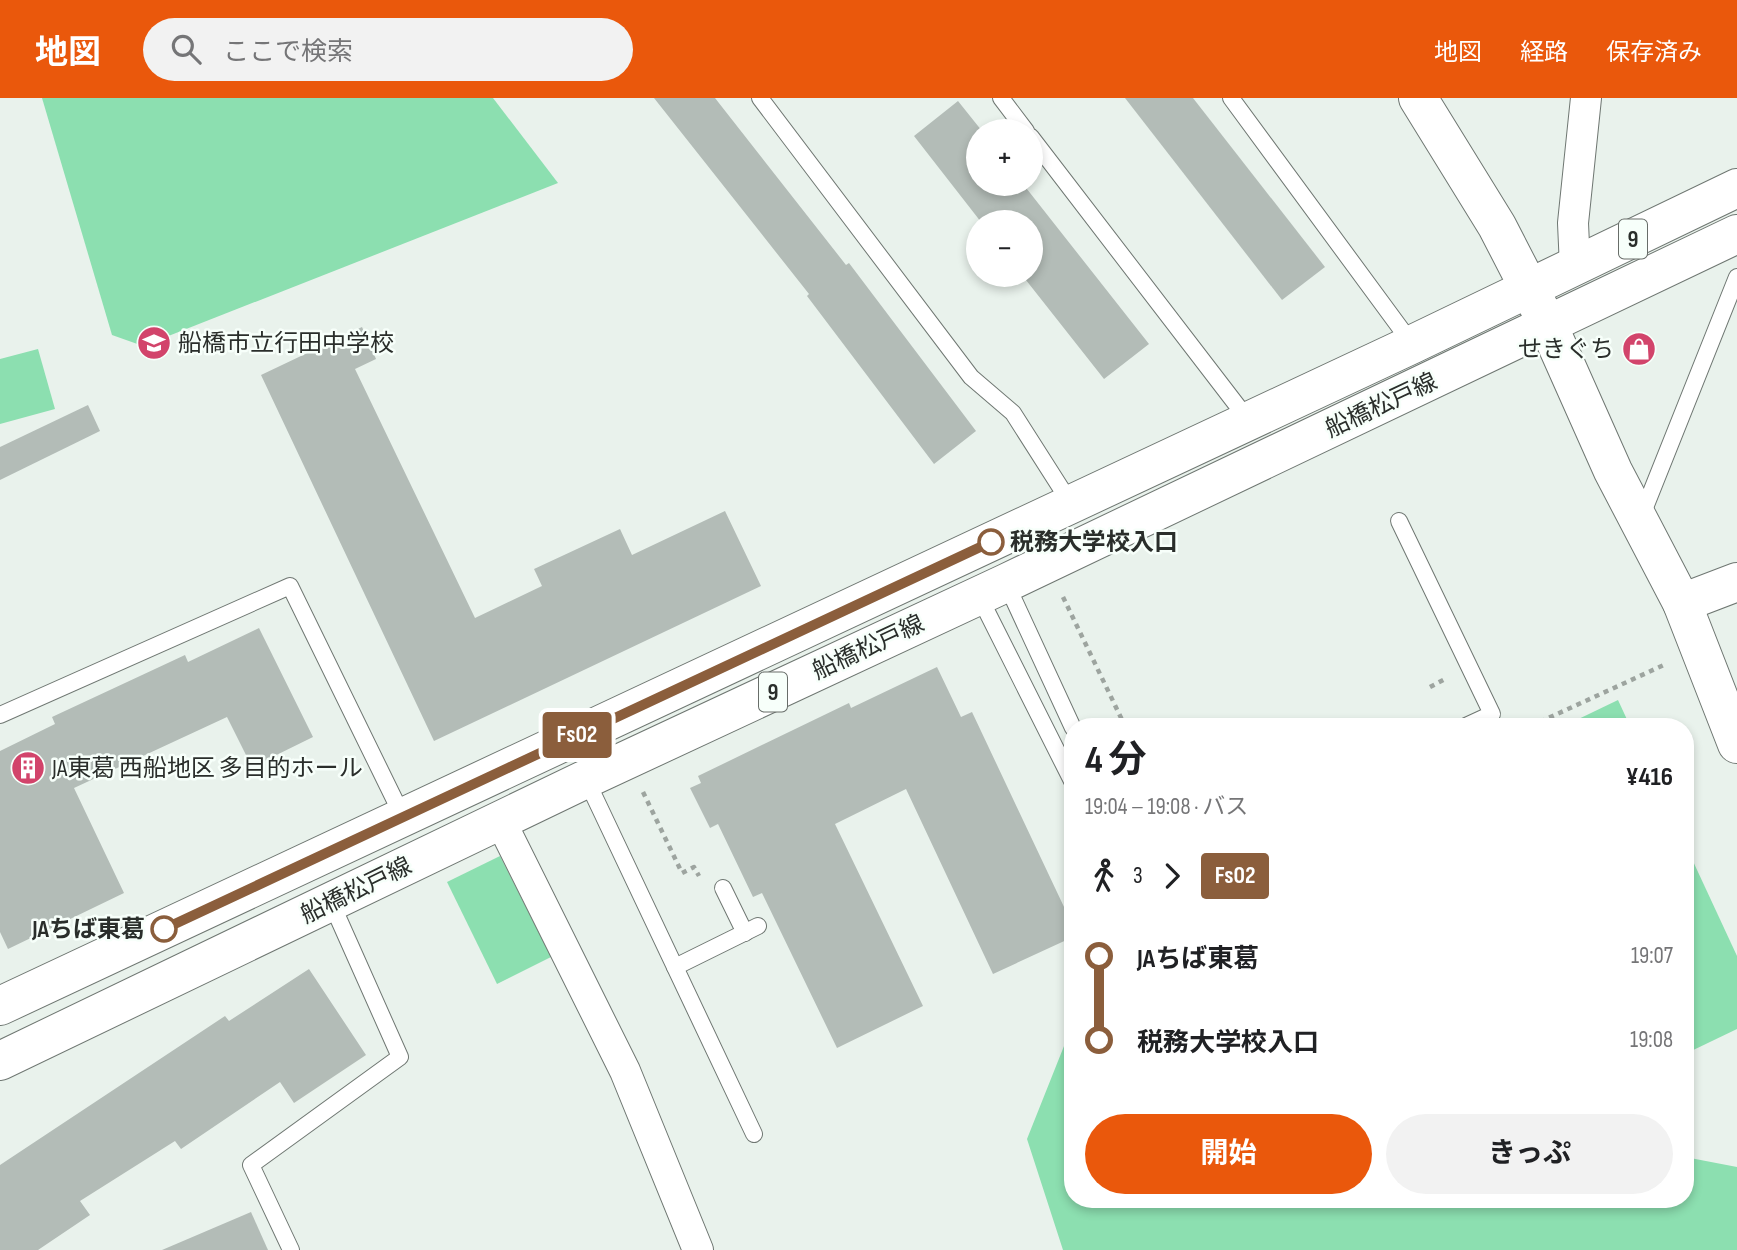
<!DOCTYPE html>
<html lang="ja">
<head>
<meta charset="utf-8">
<style>
	:root { --surface:#fff; --page:#f2f2f2; --text:#202124; --muted:#757577; --accent:#ea580c }
	body { margin:0; font-family:"Sofia Sans Condensed","Noto Sans JP",sans-serif; background:var(--page); color:var(--text); height:100vh; display:flex; flex-direction:column; font-size:26px; white-space:nowrap }
	* { box-sizing:border-box; margin:0 }
	p { font-size:23px; color:var(--muted) }
	.icon { flex:none; width:38px; height:38px; fill:none; stroke:currentColor; stroke-width:2; stroke-linecap:round; stroke-linejoin:round }
	.map { position:relative; flex:1; overflow:hidden }
	.panel { position:absolute; left:1064px; top:620px; width:630px; height:490px; display:flex; flex-direction:column; background:var(--surface); border-radius:28px; box-shadow:0 4px 10px #0003 }
	.panel>* { flex:none }
	.badge { padding:0 14px; border-radius:5px; font-size:24px; line-height:46px }
	.controls { position:absolute; left:966px; top:21px; display:grid; gap:14px }
	.controls a { display:grid; place-items:center; width:77px; height:77px; border-radius:50%; background:var(--surface); box-shadow:0 4px 10px #0003; font-size:35px }
	.map>.badge { position:absolute; translate:-50% -50%; box-shadow:0 0 0 4px #fff }
	.legs { display:flex; align-items:center; gap:10px; height:77px; padding:0 21px; font-size:23px }
	.legs p { margin-inline-start:auto }
	.headline { display:flex; align-items:center; justify-content:space-between; height:119px; padding:0 21px }
	h1 { font-size:38px; font-weight:700; line-height:52px }
	.action { display:flex; gap:14px; margin-top:auto; padding:14px 21px }
	.action a { flex:1; height:80px; border-radius:42px; background:var(--accent); color:#fff; font-size:28px; font-weight:700; line-height:80px; text-align:center }
	.action a+a { background:var(--page); color:var(--text) }
	ul { padding:0 21px; list-style:none }
	li { display:flex; align-items:center; gap:24px; height:84px; font-size:26px }
	li i { display:grid; place-items:center; width:10px; height:100%; margin:0 9px; background:currentColor }
	li i::after { content:''; width:18px; height:18px; margin:-9px; border:5px solid; border-radius:50%; background:var(--surface) }
	li p { margin-inline-start:auto }
	li:first-child i { background:linear-gradient(#0000 50%,currentColor 0) }
	li:last-child i { background:linear-gradient(currentColor 50%,#0000 0) }
	header { display:flex; align-items:center; gap:42px; box-sizing:border-box; height:98px; padding:0 35px; background:var(--accent); color:#fff }
	header strong { font-size:33px }
	nav { display:flex; gap:38px; margin-inline-start:auto; font-size:24px }
	.search { width:490px; height:63px; background:var(--page); display:flex; align-items:center; gap:18px; box-sizing:border-box; padding:0 24px; border-radius:38px; color:var(--muted); font-size:26px }
	.map>svg:first-child { display:block }
</style>
</head>
<body>
<header>
<strong>地図</strong>
<div class="search"><svg class="icon" aria-label="search" viewBox="0 0 24 24"><circle cx="10" cy="10" r="6"/><path d="M15 15l6 6"/></svg>ここで検索</div>
<nav><a>地図</a><a>経路</a><a>保存済み</a></nav>
</header>
<div class="map">
<svg width="1737" height="1152" viewBox="0 0 1737 1152">
	<rect width="100%" height="100%" fill="#e9f2ec"/>
	<!-- green -->
	<g fill="#8cdfb0">
		<path d="M42 0H493L558 85 143 248 112 237Z"/>
		<path d="M38 251 55 311 0 326V261Z"/>
		<path d="M1618 602 1630 628H1564Z"/>
		<path d="M1685 746 1737 858V931L1685 956Z"/>
		<path d="M500 758 551 859 497 886 447 784Z"/>
		<path d="M1068 938 1073 940V1101H1685V1059L1737 1069V1152H1063L1027 1041Z"/>
	</g>
	<!-- building -->
	<g fill="#b3bcb7">
		<path d="M654 0H715L846 167 849 165 976 333 934 366 807 198 809 196Z"/>
		<path d="M1125 0H1193L1325 169 1282 202Z"/>
		<path d="M958 3 982 33H978V86H1023L1149 246 1104 281 1022 177H1031V124H981L914 38Z"/>
		<path d="M362 229 376 261 355 271 475 520 542 488 534 471 620 431 632 457 725 413 761 488 434 643 261 277Z"/>
		<path d="M88 307 100 333 0 382V349Z"/>
		<path d="M259 530 313 639 252 669 227 619 74 690 124 795 8 851 0 834V653L55 626 52 619 185 557 188 564Z"/>
		<path d="M937 569 961 619 972 614 1073 828V839L993 876 906 691 835 726 923 908 837 950 762 795 753 799 718 726 710 730 690 690 701 685 698 678 849 605 851 610Z"/>
		<path d="M309 871 366 957 294 1005 280 984 181 1051 175 1043 80 1103 90 1117 38 1152H0V1067L225 918 229 923Z"/>
		<path d="M251 1114 268 1152H162Z"/>
	</g>
	<g fill="none" stroke-linecap="round" stroke-linejoin="round">
		<!-- lane casing -->
		<g stroke="#6f7772" stroke-width="18">
			<g id="lane">
				<path d="M760 0 971 279 1013 315 1071 406"/>
				<path d="M1001 0 1026 33"/>
				<path d="M1231 0 1412 246"/>
				<path d="M1031 39 1249 323"/>
				<path d="M1642 417 1737 179"/>
				<path d="M1399 423 1492 616 1466 628"/>
				<path d="M1006 485 1073 630"/>
				<path d="M979 498 1073 685"/>
				<path d="M0 617 290 488 403 719"/>
				<path d="M586 681 754 1036"/>
				<path d="M723 790 745 835"/>
				<path d="M675 869 758 828"/>
				<path d="M291 1152 251 1067 400 959 331 804"/>
			</g>
		</g>
		<!-- street casing -->
		<g stroke="#6f7772" stroke-width="32">
			<g id="street">
				<path d="M1575 169 1573 125 1586 0"/>
				<path d="M500 722 625 973 698 1152"/>
			</g>
		</g>
		<!-- secondary casing -->
		<g stroke="#6f7772" stroke-width="40">
			<g id="secondary">
				<path d="M1418 0 1497 128 1548 227 1613 373 1682 505 1737 646"/>
				<path d="M1682 505 1737 484"/>
			</g>
		</g>
		<!-- primary casing -->
		<g stroke="#6f7772" stroke-width="40">
			<g id="primary">
				<path d="M0 908 1413 246 1737 90"/>
				<path d="M0 963 586 681 1006 485 1737 136"/>
			</g>
		</g>
		<!-- path -->
		<g stroke="#9da49f" stroke-width="4.5" stroke-dasharray="5 5" stroke-linecap="butt">
			<path d="M1063 499 1125 628"/>
			<path d="M1430 589 1445 581"/>
			<path d="M1531 628 1666 566"/>
			<path d="M643 694 682 775 694 769 699 778"/>
		</g>
		<!-- lane -->
		<use href="#lane" stroke="#fff" stroke-width="16"/>
		<!-- street -->
		<use href="#street" stroke="#fff" stroke-width="30"/>
		<!-- secondary -->
		<use href="#secondary" stroke="#fff" stroke-width="38"/>
		<!-- primary -->
		<use href="#primary" stroke="#fff" stroke-width="38"/>
	</g>
	<g fill="none" stroke-linecap="round" stroke-linejoin="round">
		<!-- line-1 casing -->
		<g stroke="#fff" stroke-width="16">
			<path id="line-1" d="M164 831 991 444"/>
		</g>
		<!-- line-1 -->
		<use href="#line-1" stroke="#8b5e3c" stroke-width="10"/>
	</g>
	<!-- icons -->
	<defs>
		<g id="school-disc" transform="scale(1.75)"><circle r="9.5" fill="#d2446b" stroke="#f7fffa"/><path d="M0-5L7-2L0 1L-7-2ZM-4 1L0 2.5L4 1V4Q0 6-4 4Z" fill="#fff"/></g>
		<g id="shop-disc" transform="scale(1.75)"><circle r="9.5" fill="#d2446b" stroke="#f7fffa"/><path d="M-5-2.5h2.3a2.7 3.5 0 0 1 5.4 0H5L5.5 6h-11ZM-1.5-2.5h3a1.5 2.3 0 0 0-3 0Z" fill="#fff"/></g>
		<g id="building-disc" transform="scale(1.75)"><circle r="9.5" fill="#d2446b" stroke="#f7fffa"/><path d="M-4-6H4V6H1V3H-1V6H-4ZM-2.5-4.3h1.7v1.8h-1.7ZM.8-4.3h1.7v1.8H.8ZM-2.5-1h1.7V.8h-1.7ZM.8-1h1.7V.8H.8Z" fill="#fff"/></g>
	</defs>
	<g fill-rule="evenodd">
		<use href="#school-disc" x="154" y="245"/>
		<use href="#shop-disc" x="1639" y="251"/>
		<use href="#building-disc" x="28" y="670"/>
	</g>
	<!-- markers -->
	<g fill="#fff" stroke="#8b5e3c" stroke-width="3.5">
		<circle cx="991" cy="444" r="12"/>
		<circle cx="164" cy="831" r="12"/>
	</g>
	<g text-anchor="middle" stroke-width="5" stroke-linejoin="round" paint-order="stroke">
		<!-- shield labels -->
		<g fill="#f7fffa" stroke="#686d69" stroke-width="2">
			<rect x="1619" y="121.5" width="28" height="39" rx="5"/>
			<rect x="759" y="574.5" width="28" height="39" rx="5"/>
		</g>
		<g font-size="23" font-weight="bold" fill="#2a2e2b">
			<text x="1633" y="149">9</text>
			<text x="773" y="602">9</text>
		</g>
		<!-- poi labels -->
		<g font-size="24" fill="#2a2e2b" stroke="#f7fffa" text-anchor="start">
			<text x="178" y="253">船橋市立行田中学校</text>
			<text x="1614" y="259" text-anchor="end">せきぐち</text>
			<text x="52" y="678">JA東葛 西船地区 多目的ホール</text>
		</g>
		<!-- street labels -->
		<g font-size="24" fill="#2a2e2b" stroke="#f7fffa">
			<text transform="translate(1381 307) rotate(-25)" y="8">船橋松戸線</text>
			<text transform="translate(868 549) rotate(-25)" y="8">船橋松戸線</text>
			<text transform="translate(356 792) rotate(-26)" y="8">船橋松戸線</text>
		</g>
		<!-- stop labels -->
		<g font-size="24" font-weight="bold" fill="#2a2e2b" stroke="#f7fffa" text-anchor="start">
			<text x="1010" y="452">税務大学校入口</text>
			<text x="145" y="839" text-anchor="end">JAちば東葛</text>
		</g>
	</g>
</svg>
<div class="controls">
<a>+</a>
<a>−</a>
</div>
<b class="badge" style="left:577px;top:637px;background:#8b5e3c;color:#fff">Fs02</b>
<section class="panel">
<div class="headline"><div><h1>4 分</h1><p>19:04 – 19:08 · バス</p></div><b>¥416</b></div>
<div class="legs"><svg class="icon" aria-label="walk" viewBox="0 0 24 24"><circle cx="13" cy="4" r="2"/><path d="M13 8l-2 6 4 7M11 14l-3 7M7 12l3-4h3l4 4"/></svg>3<svg class="icon" aria-label="forward" viewBox="0 0 24 24"><path d="M9 5l7 7-7 7"/></svg><b class="badge" style="background:#8b5e3c;color:#fff">Fs02</b></div>
<ul>
<li><i style="color:#8b5e3c"></i><b>JAちば東葛</b><p>19:07</p></li>
<li><i style="color:#8b5e3c"></i><b>税務大学校入口</b><p>19:08</p></li>
</ul>
<div class="action"><a>開始</a><a>きっぷ</a></div>
</section>
</div>
</body>
</html>
